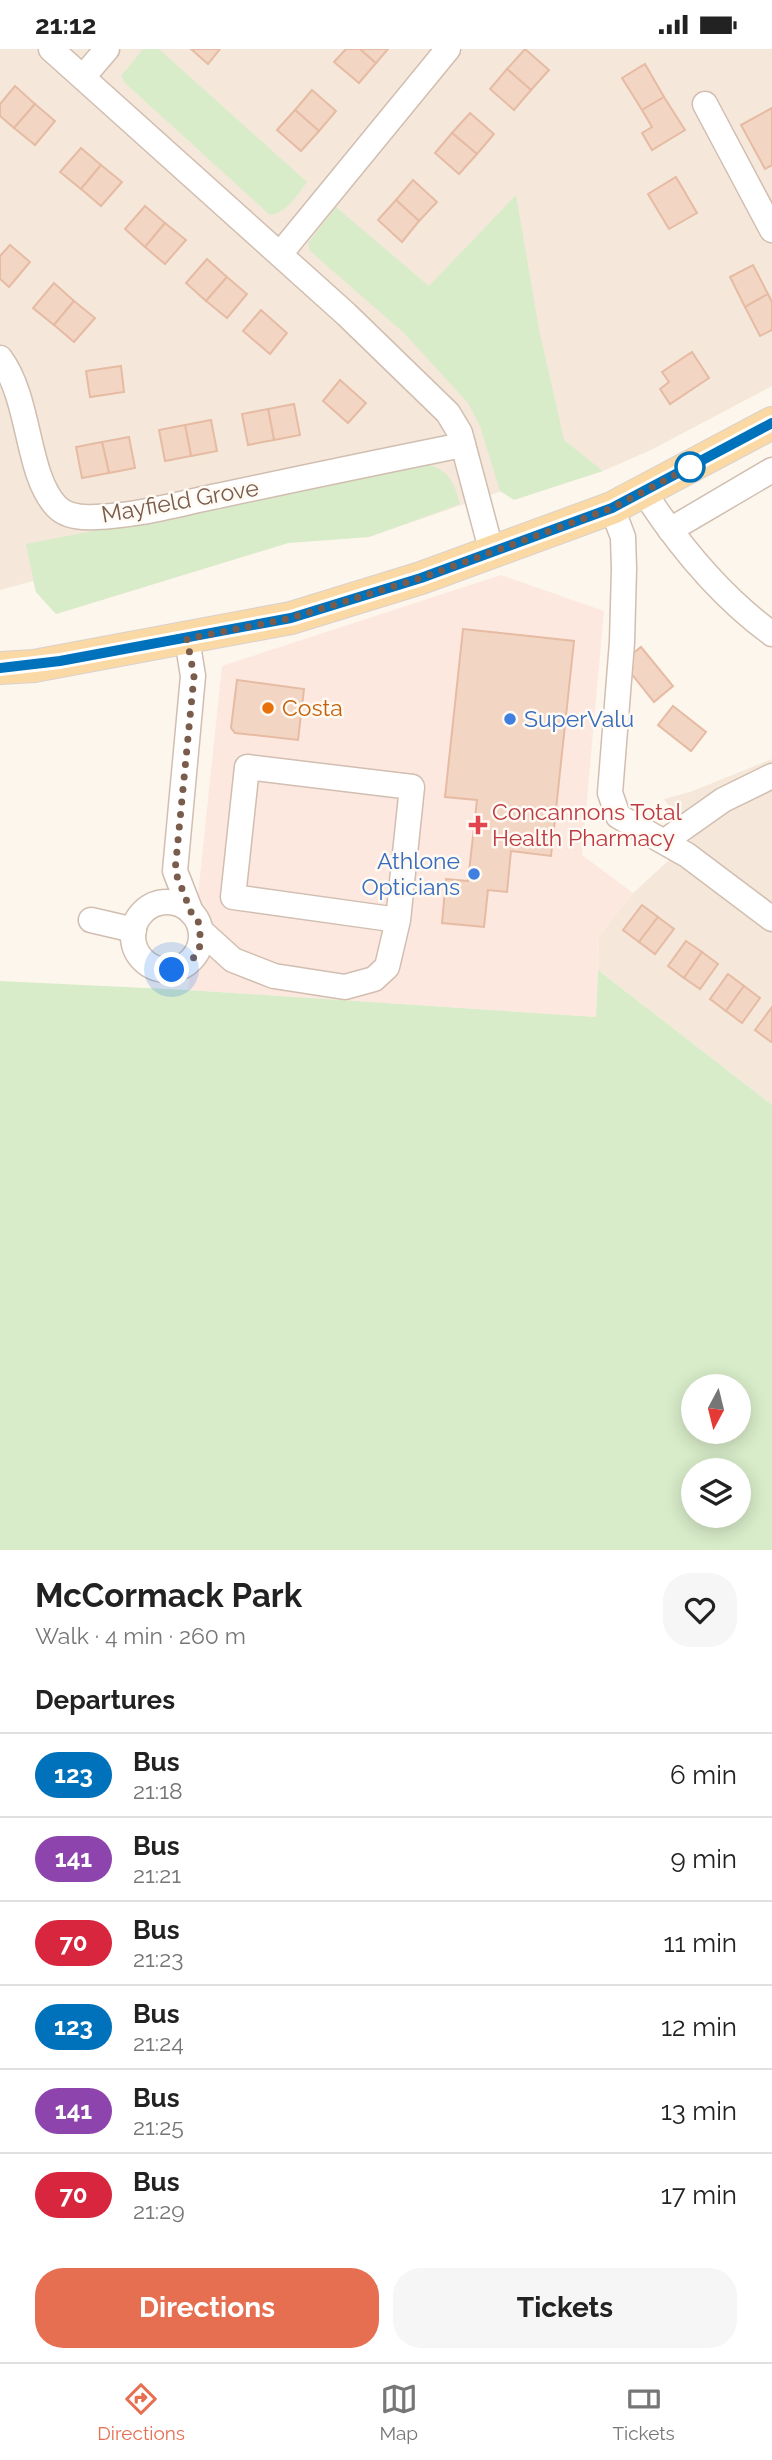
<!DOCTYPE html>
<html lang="en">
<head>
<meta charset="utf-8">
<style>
	:root { --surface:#fff; --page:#f6f6f6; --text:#222; --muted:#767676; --line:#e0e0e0; --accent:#e76f51 }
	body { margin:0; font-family:Raleway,sans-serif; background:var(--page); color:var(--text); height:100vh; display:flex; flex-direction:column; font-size:26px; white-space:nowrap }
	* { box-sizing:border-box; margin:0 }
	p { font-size:23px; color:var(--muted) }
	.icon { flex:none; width:38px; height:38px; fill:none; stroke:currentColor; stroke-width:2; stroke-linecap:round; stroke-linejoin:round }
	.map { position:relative; height:1501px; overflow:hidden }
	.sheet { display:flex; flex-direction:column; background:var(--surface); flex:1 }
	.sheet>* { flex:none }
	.badge { padding:0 14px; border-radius:23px; font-size:24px; line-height:46px }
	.needle { width:46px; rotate:187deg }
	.tools { position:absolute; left:681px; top:1325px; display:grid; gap:14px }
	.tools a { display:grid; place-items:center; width:70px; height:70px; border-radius:50%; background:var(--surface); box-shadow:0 4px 18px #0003; font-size:35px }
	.you { position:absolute; width:35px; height:35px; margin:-18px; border:5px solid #fff; border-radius:50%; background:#1a73e8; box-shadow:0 0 0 10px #1a73e833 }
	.map>.badge { position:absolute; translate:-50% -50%; box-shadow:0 0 0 4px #fff }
	h2 { padding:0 35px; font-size:26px; line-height:63px }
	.round { display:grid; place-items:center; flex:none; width:74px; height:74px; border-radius:28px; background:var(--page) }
	.headline { display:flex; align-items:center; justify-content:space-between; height:119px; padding:0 35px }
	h1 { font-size:33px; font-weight:700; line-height:52px }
	.cta { display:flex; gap:14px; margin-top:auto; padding:14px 35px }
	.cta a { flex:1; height:80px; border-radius:28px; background:var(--accent); color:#fff; font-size:28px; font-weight:700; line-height:80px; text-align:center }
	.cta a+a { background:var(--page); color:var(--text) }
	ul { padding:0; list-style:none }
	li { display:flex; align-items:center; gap:21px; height:84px; padding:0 35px; border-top:2px solid var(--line) }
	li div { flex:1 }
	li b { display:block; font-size:26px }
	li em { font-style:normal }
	li .badge { min-width:77px; font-weight:700; text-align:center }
	.status { display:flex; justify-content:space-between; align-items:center; height:49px; padding:0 35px; background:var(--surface); direction:ltr }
	.status svg { height:19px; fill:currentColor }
	.menu { display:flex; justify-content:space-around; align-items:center; height:98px; border-top:2px solid var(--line); background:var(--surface); font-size:19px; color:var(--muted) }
	.menu a { display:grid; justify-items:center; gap:4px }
	.menu .current { color:var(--accent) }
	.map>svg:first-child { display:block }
</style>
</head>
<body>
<div class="status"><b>21:12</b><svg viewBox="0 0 49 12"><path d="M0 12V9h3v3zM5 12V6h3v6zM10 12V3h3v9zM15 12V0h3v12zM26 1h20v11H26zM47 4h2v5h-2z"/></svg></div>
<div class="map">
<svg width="772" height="1501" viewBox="0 0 772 1501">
	<rect width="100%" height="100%" fill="#fdf6ec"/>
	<!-- residential -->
	<g fill="#f5e8da">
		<path d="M0 0H772V337L651 401 603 422 589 412 369 488 288 494 56 565 36 543 33 532 0 541Z"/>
		<path d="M772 710V1056L598 921 599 887 633 844 692 790 664 750 690 743Z"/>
	</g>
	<!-- commercial -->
	<path fill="#fde8e0" d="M501 526 604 562 582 806 633 844 599 887 596 968 188 941 222 617Z"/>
	<!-- green -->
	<g fill="#d8ecc9" fill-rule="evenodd">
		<path d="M143 0H159L307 133C298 145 287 164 270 166L125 34 121 27Z"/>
		<path d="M516 146 539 280 564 391 603 422 514 451 500 442 480 377 468 354 404 284 310 202 308 194 336 158 429 237Z"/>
		<path d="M430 416C450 422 455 436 460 455L369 488 288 494 56 565 36 543 26 495Z"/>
		<path d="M598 921 772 1056V1501H0V932L188 941 596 968ZM693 1337H738V1382H693ZM693 1421H738V1466H693Z"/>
	</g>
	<!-- building -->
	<g fill="#f3d5c3" stroke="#e6bba3" stroke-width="2">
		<path d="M191 0H220L208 15Z"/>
		<path d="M346 0H360L376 14 359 34 334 13Z"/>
		<path d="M360 0H388L376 14Z"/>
		<path d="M525 0 549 21 531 41 507 20Z"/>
		<path d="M645 15 664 48 642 61 622 29Z"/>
		<path d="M507 20 531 41 514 61 490 40Z"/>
		<path d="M15 37 35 55 14 79 0 67V55Z"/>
		<path d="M312 41 336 62 319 82 295 61Z"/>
		<path d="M664 48 685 81 652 101 642 84 652 78 642 61Z"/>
		<path d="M35 55 55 72 35 96 14 79Z"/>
		<path d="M772 59V116L765 120 741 76Z"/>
		<path d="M295 61 319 82 301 102 277 81Z"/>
		<path d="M470 64 494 85 477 105 452 84Z"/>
		<path d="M452 84 477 105 459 125 435 104Z"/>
		<path d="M81 99 101 116 81 140 60 123Z"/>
		<path d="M101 116 122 133 101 157 81 140Z"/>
		<path d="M676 128 697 164 669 180 648 145Z"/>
		<path d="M413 131 437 153 419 172 396 151Z"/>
		<path d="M396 151 419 172 402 193 378 171Z"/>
		<path d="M145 157 165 174 145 198 125 180Z"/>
		<path d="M165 174 186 191 165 215 145 198Z"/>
		<path d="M10 196 30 213 9 238 0 230V207Z"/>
		<path d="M207 210 227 228 206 252 186 234Z"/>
		<path d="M753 216 768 245 745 258 730 228Z"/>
		<path d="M227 228 247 245 227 269 206 252Z"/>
		<path d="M54 234 74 252 54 276 33 259Z"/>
		<path d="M768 245 772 253V281L760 287 745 258Z"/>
		<path d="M74 252 95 269 74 293 54 276Z"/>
		<path d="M261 261 287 284 270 305 243 282Z"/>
		<path d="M692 303 709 329 670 355 660 340 669 333 662 323Z"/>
		<path d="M121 317 124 343 90 348 86 322Z"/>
		<path d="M340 331 366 354 348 374 323 352Z"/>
		<path d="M294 355 300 386 274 391 268 360Z"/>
		<path d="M268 360 274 391 248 396 242 365Z"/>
		<path d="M211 371 217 402 191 407 185 376Z"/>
		<path d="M185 376 191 407 165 412 159 381Z"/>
		<path d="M129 388 135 419 109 424 102 393Z"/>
		<path d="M102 393 109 424 82 429 76 398Z"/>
		<path d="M463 580 574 592 551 807 511 802 507 843 488 841 484 878 442 874 446 830 468 832 477 751 445 748Z"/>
		<path d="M641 598 673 637 654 653 622 613Z"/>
		<path d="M237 631 304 640 298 691 235 684 231 679Z"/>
		<path d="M673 657 706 683 691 702 658 676Z"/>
		<path d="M642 856 658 868 639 893 623 881Z"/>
		<path d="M658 868 674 880 655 905 639 893Z"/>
		<path d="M686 892 702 903 684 929 668 917Z"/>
		<path d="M702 903 718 915 700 940 684 929Z"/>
		<path d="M728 925 744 937 726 962 710 950Z"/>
		<path d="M744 937 760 949 742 974 726 962Z"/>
		<path d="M772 958V992L771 993 755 981Z"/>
	</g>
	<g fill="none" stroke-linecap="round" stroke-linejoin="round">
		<!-- minor casing -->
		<g stroke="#d1beb0" stroke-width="27">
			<g id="minor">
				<path d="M51 0 346 265 448 364 460 384 492 504"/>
				<path d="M83 28 107 0"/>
				<path d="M705 55 772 181"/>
				<path d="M280 205 448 0"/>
				<path d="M0 309C31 350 26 425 56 457 66 468 82 469 96 468 138 467 181 454 222 446 302 429 382 412 463 396"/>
				<path d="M644 443C679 497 720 547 772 585"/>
				<path d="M612 459 623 488 624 520 622 593 610 744 618 767 687 806 772 870"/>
				<path d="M670 481 772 421"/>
				<path d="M187 590 193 627 175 822 191 863"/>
				<path d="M665 792 723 751 772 727"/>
				<circle cx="167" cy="887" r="34"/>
				<path d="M91 871 134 881"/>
				<path d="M201 882 233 911 274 927 345 938 374 930 387 918 398 871 412 738 247 718 233 848 398 871"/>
			</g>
		</g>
		<!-- major casing -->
		<g stroke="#dad1cd" stroke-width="34">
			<path id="major" d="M0 619 34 617 291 569 421 529 612 459 772 374"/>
		</g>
		<!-- minor -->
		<use href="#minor" stroke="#fff" stroke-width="24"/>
		<!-- major -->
		<use href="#major" stroke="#fbd9a5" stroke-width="32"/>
	</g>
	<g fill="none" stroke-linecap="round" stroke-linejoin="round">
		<!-- line casing -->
		<g stroke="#fff" stroke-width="16">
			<path id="line" d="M0 619 60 612 291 569 421 529 612 459 772 374"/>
		</g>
		<!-- line -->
		<use href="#line" stroke="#0072bc" stroke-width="10"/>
		<!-- walk -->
		<path stroke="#7a5c4d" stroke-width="7" stroke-dasharray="0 12.6" d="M172 921 191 912 198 903 201 893 198 871 191 863 175 822 194 627 187 590 291 569 421 529 612 459 690 418"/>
	</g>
	<!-- markers -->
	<circle fill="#fff" stroke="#0072bc" stroke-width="3.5" cx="690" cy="418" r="14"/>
	<circle fill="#e8710a" stroke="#fffaf3" stroke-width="2.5" cx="268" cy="659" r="7"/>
	<g fill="#3f7fe0" stroke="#fffaf3" stroke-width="2.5">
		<circle cx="510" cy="670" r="7"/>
		<circle cx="474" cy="825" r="7"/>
	</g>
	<path fill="#e0444e" stroke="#fffaf3" stroke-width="2.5" d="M474.5 765.5h7v7h7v7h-7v7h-7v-7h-7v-7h7z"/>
	<g text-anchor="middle" stroke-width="5" stroke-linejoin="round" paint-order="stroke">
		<!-- street labels -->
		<g font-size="23" fill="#7a5c4d" stroke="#fffaf3">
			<text transform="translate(180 452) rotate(-10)" y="8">Mayfield Grove</text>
		</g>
		<!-- food labels -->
		<g font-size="23" fill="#c56008" stroke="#fffaf3" text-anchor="start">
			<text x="282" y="667">Costa</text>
		</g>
		<!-- shop labels -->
		<g font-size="23" fill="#366cbe" stroke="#fffaf3" text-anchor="start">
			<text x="524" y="678">SuperValu</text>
			<text x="460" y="820" text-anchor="end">Athlone<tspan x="460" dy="26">Opticians</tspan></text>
		</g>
		<!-- health labels -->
		<g font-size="23" fill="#be3a42" stroke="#fffaf3" text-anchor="start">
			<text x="492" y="771">Concannons Total<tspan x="492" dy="26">Health Pharmacy</tspan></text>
		</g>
	</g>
</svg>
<div class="tools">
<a><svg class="needle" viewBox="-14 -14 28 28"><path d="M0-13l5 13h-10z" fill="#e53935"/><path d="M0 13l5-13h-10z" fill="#767676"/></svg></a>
<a><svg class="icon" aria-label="layers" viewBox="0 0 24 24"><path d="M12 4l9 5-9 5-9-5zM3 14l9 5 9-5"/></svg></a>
</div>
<div class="you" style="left:172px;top:921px"></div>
</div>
<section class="sheet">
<div class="headline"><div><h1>McCormack Park</h1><p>Walk · 4 min · 260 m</p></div><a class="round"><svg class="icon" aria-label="heart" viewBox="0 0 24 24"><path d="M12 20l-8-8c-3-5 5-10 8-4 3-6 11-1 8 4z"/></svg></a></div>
<h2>Departures</h2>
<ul>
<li><span class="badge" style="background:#0072bc;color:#fff">123</span><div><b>Bus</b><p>21:18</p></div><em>6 min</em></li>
<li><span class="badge" style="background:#8e44ad;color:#fff">141</span><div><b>Bus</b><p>21:21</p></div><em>9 min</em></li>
<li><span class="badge" style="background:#d7263d;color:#fff">70</span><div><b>Bus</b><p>21:23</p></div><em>11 min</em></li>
<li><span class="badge" style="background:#0072bc;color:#fff">123</span><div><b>Bus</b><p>21:24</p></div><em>12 min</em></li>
<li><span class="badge" style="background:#8e44ad;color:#fff">141</span><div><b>Bus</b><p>21:25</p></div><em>13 min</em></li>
<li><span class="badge" style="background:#d7263d;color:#fff">70</span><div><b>Bus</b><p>21:29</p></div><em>17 min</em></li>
</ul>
<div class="cta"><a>Directions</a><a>Tickets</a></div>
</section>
<nav class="menu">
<a class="current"><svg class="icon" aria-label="directions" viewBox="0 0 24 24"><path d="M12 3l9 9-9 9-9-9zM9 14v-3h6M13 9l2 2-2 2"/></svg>Directions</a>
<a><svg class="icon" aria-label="map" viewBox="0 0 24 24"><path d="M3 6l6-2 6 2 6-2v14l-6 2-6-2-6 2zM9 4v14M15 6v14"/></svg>Map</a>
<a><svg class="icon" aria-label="tickets" viewBox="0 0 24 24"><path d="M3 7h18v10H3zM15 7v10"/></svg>Tickets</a>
</nav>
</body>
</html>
